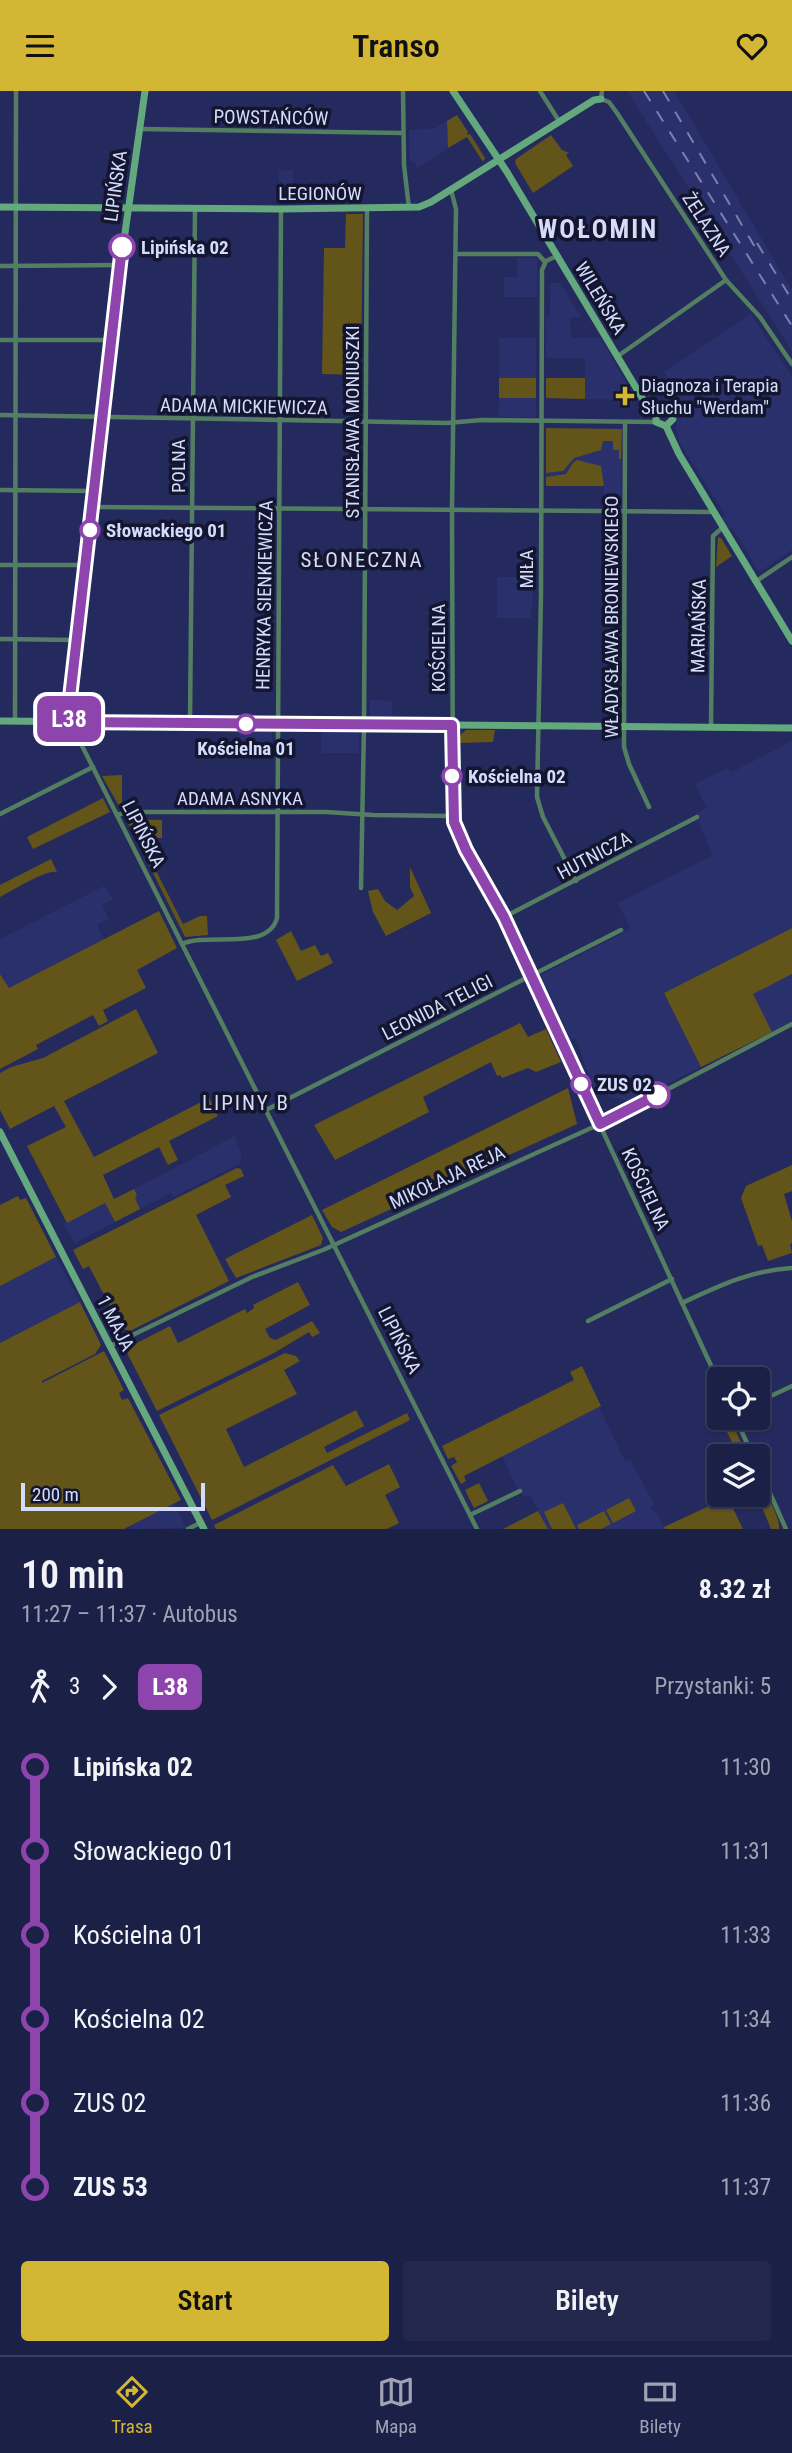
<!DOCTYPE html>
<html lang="pl">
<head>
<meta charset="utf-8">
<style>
	:root { --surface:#1b2046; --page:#24284d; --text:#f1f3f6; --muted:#a0a3b3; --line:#393e5f; --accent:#d4b635 }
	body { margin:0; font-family:"Roboto Condensed",sans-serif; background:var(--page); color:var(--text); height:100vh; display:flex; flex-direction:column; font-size:26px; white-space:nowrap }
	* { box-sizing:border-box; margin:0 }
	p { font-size:23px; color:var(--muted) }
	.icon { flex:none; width:38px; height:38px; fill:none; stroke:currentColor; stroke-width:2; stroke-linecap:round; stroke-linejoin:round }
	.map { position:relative; height:1438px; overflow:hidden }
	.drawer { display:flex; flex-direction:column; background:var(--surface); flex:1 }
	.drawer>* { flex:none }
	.badge { padding:0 14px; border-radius:10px; font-size:24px; line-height:46px }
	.controls { position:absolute; left:707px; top:1276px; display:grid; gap:14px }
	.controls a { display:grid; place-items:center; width:63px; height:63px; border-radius:7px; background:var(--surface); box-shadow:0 2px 5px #0004,0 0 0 2px var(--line); font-size:35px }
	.scale { position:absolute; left:21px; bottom:18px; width:184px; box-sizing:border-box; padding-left:7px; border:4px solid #d4dcfd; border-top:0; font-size:19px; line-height:24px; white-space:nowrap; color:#d4dcfd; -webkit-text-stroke:5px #13162e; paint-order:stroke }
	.map>.badge { position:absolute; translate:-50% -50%; box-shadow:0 0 0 4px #fff }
	.legs { display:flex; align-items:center; gap:10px; height:77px; padding:0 21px; font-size:23px }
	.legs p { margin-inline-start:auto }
	.overview { display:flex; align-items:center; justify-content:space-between; height:119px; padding:0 21px }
	h1 { font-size:38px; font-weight:600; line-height:52px }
	.cta { display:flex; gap:14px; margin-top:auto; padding:14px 21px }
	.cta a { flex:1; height:80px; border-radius:7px; background:var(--accent); color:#111; font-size:28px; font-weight:600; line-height:80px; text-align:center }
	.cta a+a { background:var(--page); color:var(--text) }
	ul { padding:0 21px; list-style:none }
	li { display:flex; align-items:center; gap:24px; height:84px; font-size:26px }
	li i { display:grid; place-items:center; width:10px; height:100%; margin:0 9px; background:currentColor }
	li i::after { content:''; width:18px; height:18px; margin:-9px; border:5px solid; border-radius:50%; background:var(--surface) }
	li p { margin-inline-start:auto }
	li:first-child i { background:linear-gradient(#0000 50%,currentColor 0) }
	li:last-child i { background:linear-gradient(currentColor 50%,#0000 0) }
	header { display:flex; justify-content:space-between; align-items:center; height:91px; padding:0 21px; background:var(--accent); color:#111; font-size:32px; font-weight:600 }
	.menu { display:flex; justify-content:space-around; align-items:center; height:98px; border-top:2px solid var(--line); background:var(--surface); font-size:19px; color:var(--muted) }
	.menu a { display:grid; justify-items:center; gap:4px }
	.menu .on { color:var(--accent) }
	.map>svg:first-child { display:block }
</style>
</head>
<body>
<header><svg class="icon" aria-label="menu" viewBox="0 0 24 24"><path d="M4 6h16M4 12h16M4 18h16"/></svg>Transo<svg class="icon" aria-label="heart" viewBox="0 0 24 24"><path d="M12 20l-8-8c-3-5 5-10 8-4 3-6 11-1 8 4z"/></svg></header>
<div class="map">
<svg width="792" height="1438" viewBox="0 0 792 1438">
	<rect width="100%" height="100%" fill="#242a5e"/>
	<!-- built -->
	<g fill="#2a306b">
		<path d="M627 0H674L792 199V260Z"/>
		<path d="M447 30 448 57 416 78 415 71 410 70 409 39 435 37Z"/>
		<path d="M293 79 294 111H279V80Z"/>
		<path d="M517 167H537V206H504V186H517Z"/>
		<path d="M550 192H560L582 227H570L571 247H600L636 309 585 308V267H546V226H550Z"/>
		<path d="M751 223 792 285V459L759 481 732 436 728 438 721 427 725 423 679 351 676 339 677 326 688 320 664 281Z"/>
		<rect x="499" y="247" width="37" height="40"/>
		<path d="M499 307H536V326H498Z"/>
		<path d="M546 337 589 340 622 338 621 414H604V395H546Z"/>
		<path d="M497 486H534L531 527H497Z"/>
		<path d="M370 609 392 610V628H373L370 625Z"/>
		<path d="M236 637 270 638 272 641V655L244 656Z"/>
		<path d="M321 638 359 639V662H321Z"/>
		<path d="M792 650V837L664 902 701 976 627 1013 625 1009 596 1002 575 947 571 949 541 884 631 838 618 812 713 764 695 723 707 717 695 693 727 677 732 681Z"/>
		<path d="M104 795 113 808 102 814 109 828 97 834 105 849 9 898 0 882V848Z"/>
		<path d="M792 883V930L772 941 752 903Z"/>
		<path d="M235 1045 242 1066 239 1073 173 1106 171 1102 140 1118 134 1106 137 1104 134 1098Z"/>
		<path d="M105 1112 115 1131 75 1152 64 1133Z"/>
		<path d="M56 1166 80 1211 0 1252V1195Z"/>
		<path d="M599 1316 625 1370 630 1368 654 1413 651 1418 657 1422 665 1438H548L530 1404 524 1406 517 1397 502 1365Z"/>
		<path d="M719 1396V1404H727L730 1411 711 1418 705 1404Z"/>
		<path d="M174 1412 186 1437 132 1438 130 1435Z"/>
	</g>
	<!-- green -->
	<g fill="#63541a">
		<path d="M457 24 468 41 467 44 470 43 485 67 483 71 467 46 448 57 447 30Z"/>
		<path d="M551 44 562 59 569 62 566 64 573 75 533 102 515 72 516 68Z"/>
		<path d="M346 123H363L361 284 322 283 324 157H345Z"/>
		<rect x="499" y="287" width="37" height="20"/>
		<path d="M546 287H585V308L546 307Z"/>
		<path d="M546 337 622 338 621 368H619V359H613V350H603L601 359 574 367 563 380 546 382Z"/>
		<path d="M577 369 601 375 604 395H546V386L566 383 573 372Z"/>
		<path d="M718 446 721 447 732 465 716 476Z"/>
		<path d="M466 639H495L493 651 459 652V645Z"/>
		<path d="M122 684V712L129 716 119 715 102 685Z"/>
		<path d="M103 707 110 721 33 758 27 746Z"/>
		<path d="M129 728 162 729V747H149L148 750 143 754 183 833 200 825H207L208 844 185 846 127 730Z"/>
		<path d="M51 768 57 781C47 778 13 799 0 806V794Z"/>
		<path d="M410 776 431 822 386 845 373 821 368 800 378 798 385 810 397 819 414 805 410 796Z"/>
		<path d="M159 820 177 857 137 879 146 897 103 919 108 930 99 935 93 924 36 954 38 958 0 978V883L9 897Z"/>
		<path d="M792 837V883L753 903 772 941 701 976 664 902Z"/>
		<path d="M291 840 301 860 315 854 321 865 328 862 333 872 297 890 276 849Z"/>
		<path d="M136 918 158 962 64 1010 94 1066 209 1007 218 1025 169 1050 178 1069 168 1074 159 1056 103 1084 114 1108 134 1098 137 1104 135 1107 140 1118 115 1131 105 1112 67 1132 27 1055 66 1036 54 1015 10 1038 0 1019V982L11 976 43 967Z"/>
		<path d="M520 932 528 946 546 938 561 971 536 981 528 977 502 987 500 984 497 985 491 971 423 1006 429 1021 335 1069 314 1034Z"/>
		<path d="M568 997 577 1033 341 1141 332 1136 322 1119Z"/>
		<path d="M792 1074V1100L784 1103 792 1130V1152L790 1153 792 1162 768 1170 762 1154 758 1155 741 1107 746 1095Z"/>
		<path d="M237 1077 241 1078 244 1085 225 1094 231 1106 196 1124 229 1190 130 1240 118 1236 113 1229 114 1223 89 1175 83 1178 73 1159Z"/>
		<path d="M18 1105 20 1109 26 1107 56 1166 0 1195V1114Z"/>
		<path d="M312 1124 323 1147 321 1154 236 1187 225 1168Z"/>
		<path d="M298 1191 310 1214 265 1238 270 1247 276 1249 312 1230 320 1242 312 1246 309 1241 274 1262 157 1320 125 1258 170 1235 178 1252 245 1218 247 1222 254 1217 253 1214Z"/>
		<path d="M80 1211 101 1254 95 1263 42 1290V1292L104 1260 124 1299 119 1302 122 1309 128 1307 181 1409 124 1438H0V1252Z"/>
		<path d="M285 1262 296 1265 300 1270 284 1279 297 1303 226 1338 244 1376 356 1319 364 1335 324 1356 327 1362 407 1322 410 1329 212 1429 159 1324Z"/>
		<path d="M582 1275 601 1315 464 1385 466 1390 461 1393 451 1375 457 1371 454 1366 448 1368 442 1355 574 1289 570 1281Z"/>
		<path d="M726 1326 730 1327 747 1365H739L721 1329Z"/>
		<path d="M389 1373 400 1396 385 1404 399 1432 387 1438H216L214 1434 333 1374 346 1395Z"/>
		<path d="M758 1388C764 1401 781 1426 779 1438H771L757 1404Z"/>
		<path d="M479 1392 488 1410 474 1417 465 1399Z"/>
		<path d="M629 1407 636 1420 613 1432 606 1419Z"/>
		<path d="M730 1411 743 1438H665L664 1436 709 1415 711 1418Z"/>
		<path d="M563 1412 576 1438H552L544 1421Z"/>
		<path d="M538 1420 548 1438H503Z"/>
		<path d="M604 1420 611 1433 601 1438H579L577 1434Z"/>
	</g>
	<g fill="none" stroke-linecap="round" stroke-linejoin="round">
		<!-- street -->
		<g stroke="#537e62" stroke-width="4.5">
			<path d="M403 0 404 74 409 117"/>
			<path d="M540 0 559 30"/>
			<path d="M602 0 601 8 609 11 617 22 726 189 760 226 792 273"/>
			<path d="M140 38 403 42"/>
			<path d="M451 99 456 118 452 418 453 725 466 759 504 826 719 1292"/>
			<path d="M456 163H538L545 171"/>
			<path d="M557 165 546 170 542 179 541 504 537 706 543 726 576 790"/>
			<path d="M0 175 120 174"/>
			<path d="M0 249H111"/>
			<path d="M618 265 726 189"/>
			<path d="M0 324 447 332 482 329 656 331"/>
			<path d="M625 332 624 656 629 673 649 716"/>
			<path d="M0 399 94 400"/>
			<path d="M92 416 713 421"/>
			<path d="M0 474H85"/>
			<path d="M755 491 792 466"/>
			<path d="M0 548 77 549"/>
			<path d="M15 630 16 0"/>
			<path d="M70 631 477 1438"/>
			<path d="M190 631 195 118"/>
			<path d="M711 636 713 445 722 437"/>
			<path d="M0 723 93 676"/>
			<path d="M117 724 128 721H326L373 724 453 725"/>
			<path d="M361 797 364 634 367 118"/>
			<path d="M504 826 697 726"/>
			<path d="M182 853C208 841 268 861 277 827L281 118"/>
			<path d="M266 1019 621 839"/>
			<path d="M682 1212C719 1195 752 1179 792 1177"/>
			<path d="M588 1230 672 1188"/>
			<path d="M110 1255 252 1186 323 1159 611 1028 792 933"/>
			<path d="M758 1311 792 1295"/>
			<path d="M735 1326 753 1365"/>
			<path d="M758 1375 786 1438"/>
			<path d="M470 1424 520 1400"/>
			<path d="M188 1438 200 1432"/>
		</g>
		<!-- secondary -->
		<g stroke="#64a97d" stroke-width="7">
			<path d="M453 0 507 81 647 315 656 320"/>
			<path d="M0 116 281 118 419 116 431 111 594 9 601 8"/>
			<path d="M656 320 663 317 671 321 673 328 666 335"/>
			<path d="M656 320V331L666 335"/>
			<path d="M666 335 679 363 792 550"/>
			<path d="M0 630 792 637"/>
			<path d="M70 631 68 624 123 156 145 0"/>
			<path d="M0 1041 204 1438"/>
		</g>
		<!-- rail -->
		<g stroke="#7980ab" stroke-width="2" stroke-dasharray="12 12" stroke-linecap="butt">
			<path d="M644 0 792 235"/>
			<path d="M663 0 759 163"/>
			<path d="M757 152 792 209"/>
		</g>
	</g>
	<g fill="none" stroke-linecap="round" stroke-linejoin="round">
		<!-- line-1 casing -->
		<g stroke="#fff" stroke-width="16">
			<path id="line-1" d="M122 156 68 624 70 631 452 634 454 731 466 759 504 826 600 1033 657 1004"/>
		</g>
		<!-- line-1 -->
		<use href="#line-1" stroke="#8e44ad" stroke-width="10"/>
	</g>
	<!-- markers -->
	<g fill="#fff" stroke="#8e44ad" stroke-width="3.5">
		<circle cx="122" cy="156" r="12"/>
		<circle cx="90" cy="439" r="9"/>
		<circle cx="246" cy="633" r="9"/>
		<circle cx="452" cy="685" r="9"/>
		<circle cx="581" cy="993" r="9"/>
		<circle cx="657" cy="1004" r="12"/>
	</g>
	<path fill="#d4b635" stroke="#13162e" stroke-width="2.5" d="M621.5 294.5h7v7h7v7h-7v7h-7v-7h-7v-7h7z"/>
	<g text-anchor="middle" stroke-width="7" stroke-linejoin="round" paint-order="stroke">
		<!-- street labels -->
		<g font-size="19" fill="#d4dcfd" stroke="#13162e">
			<text transform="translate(271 26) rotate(1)" y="7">POWSTAŃCÓW</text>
			<text transform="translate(115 95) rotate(-82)" y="7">LIPIŃSKA</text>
			<text x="320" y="109">LEGIONÓW</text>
			<text transform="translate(707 133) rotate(57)" y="7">ŻELAZNA</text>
			<text transform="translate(601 207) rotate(59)" y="7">WILEŃSKA</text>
			<text transform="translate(244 315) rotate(1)" y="7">ADAMA MICKIEWICZA</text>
			<text transform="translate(352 331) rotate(-90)" y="7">STANISŁAWA MONIUSZKI</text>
			<text transform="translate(178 375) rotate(-90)" y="7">POLNA</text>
			<text transform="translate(526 478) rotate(-90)" y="7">MIŁA</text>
			<text transform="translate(264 504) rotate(-89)" y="7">HENRYKA SIENKIEWICZA</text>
			<text transform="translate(611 526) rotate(-90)" y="7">WŁADYSŁAWA BRONIEWSKIEGO</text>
			<text transform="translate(698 535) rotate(-89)" y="7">MARIAŃSKA</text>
			<text transform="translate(438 557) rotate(-90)" y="7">KOŚCIELNA</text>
			<text x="240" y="714">ADAMA ASNYKA</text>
			<text transform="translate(144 743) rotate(63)" y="7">LIPIŃSKA</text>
			<text transform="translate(594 764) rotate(-28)" y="7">HUTNICZA</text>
			<text transform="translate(437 916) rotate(-27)" y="7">LEONIDA TELIGI</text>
			<text transform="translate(447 1086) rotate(-25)" y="7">MIKOŁAJA REJA</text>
			<text transform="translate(646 1098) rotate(65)" y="7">KOŚCIELNA</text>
			<text transform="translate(116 1232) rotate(63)" y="7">1 MAJA</text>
			<text transform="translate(400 1249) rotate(63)" y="7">LIPIŃSKA</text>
		</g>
		<!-- stop labels -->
		<g font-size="19" font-weight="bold" fill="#d4dcfd" stroke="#13162e" text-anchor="start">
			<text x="141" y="163">Lipińska 02</text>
			<text x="106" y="446">Słowackiego 01</text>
			<text x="246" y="664" text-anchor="middle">Kościelna 01</text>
			<text x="468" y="692">Kościelna 02</text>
			<text x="597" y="1000">ZUS 02</text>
		</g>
		<!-- poi labels -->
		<g font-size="19" fill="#d4dcfd" stroke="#13162e" text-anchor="start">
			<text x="641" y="301">Diagnoza i Terapia<tspan x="641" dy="22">Słuchu "Werdam"</tspan></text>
		</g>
		<!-- neighbourhood labels -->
		<g font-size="21" letter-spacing="2" fill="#d6dcf7" stroke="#13162e">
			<text x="362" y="476">SŁONECZNA</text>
			<text x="246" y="1019">LIPINY B</text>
		</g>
		<!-- district labels -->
		<g font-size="26" font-weight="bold" letter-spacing="2" fill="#d6dcf7" stroke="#13162e">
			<text x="598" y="147">WOŁOMIN</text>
		</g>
	</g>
</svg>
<div class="controls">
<a><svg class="icon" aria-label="locate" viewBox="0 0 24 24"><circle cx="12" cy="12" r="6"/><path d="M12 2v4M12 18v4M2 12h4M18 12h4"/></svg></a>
<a><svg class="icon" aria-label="layers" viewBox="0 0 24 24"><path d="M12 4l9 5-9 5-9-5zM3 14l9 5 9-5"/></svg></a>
</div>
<div class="scale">200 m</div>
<b class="badge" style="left:69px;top:628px;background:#8e44ad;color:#fff">L38</b>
</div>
<section class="drawer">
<div class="overview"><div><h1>10 min</h1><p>11:27 – 11:37 · Autobus</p></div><b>8.32 zł</b></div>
<div class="legs"><svg class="icon" aria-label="walk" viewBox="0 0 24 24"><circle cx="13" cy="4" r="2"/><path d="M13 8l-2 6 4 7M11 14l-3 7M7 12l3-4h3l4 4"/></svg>3<svg class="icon" aria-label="forward" viewBox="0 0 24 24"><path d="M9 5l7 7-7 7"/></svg><b class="badge" style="background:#8e44ad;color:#fff">L38</b><p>Przystanki: 5</p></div>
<ul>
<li><i style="color:#8e44ad"></i><b>Lipińska 02</b><p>11:30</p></li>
<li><i style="color:#8e44ad"></i><span>Słowackiego 01</span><p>11:31</p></li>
<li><i style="color:#8e44ad"></i><span>Kościelna 01</span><p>11:33</p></li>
<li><i style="color:#8e44ad"></i><span>Kościelna 02</span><p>11:34</p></li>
<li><i style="color:#8e44ad"></i><span>ZUS 02</span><p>11:36</p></li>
<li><i style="color:#8e44ad"></i><b>ZUS 53</b><p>11:37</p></li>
</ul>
<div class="cta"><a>Start</a><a>Bilety</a></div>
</section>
<nav class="menu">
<a class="on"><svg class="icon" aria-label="directions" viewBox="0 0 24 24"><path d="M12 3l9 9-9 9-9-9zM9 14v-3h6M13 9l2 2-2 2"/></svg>Trasa</a>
<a><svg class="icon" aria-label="map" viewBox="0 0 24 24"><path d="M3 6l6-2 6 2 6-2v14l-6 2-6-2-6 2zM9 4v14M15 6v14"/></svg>Mapa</a>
<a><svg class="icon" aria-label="tickets" viewBox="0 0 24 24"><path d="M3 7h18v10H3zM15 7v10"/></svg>Bilety</a>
</nav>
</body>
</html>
